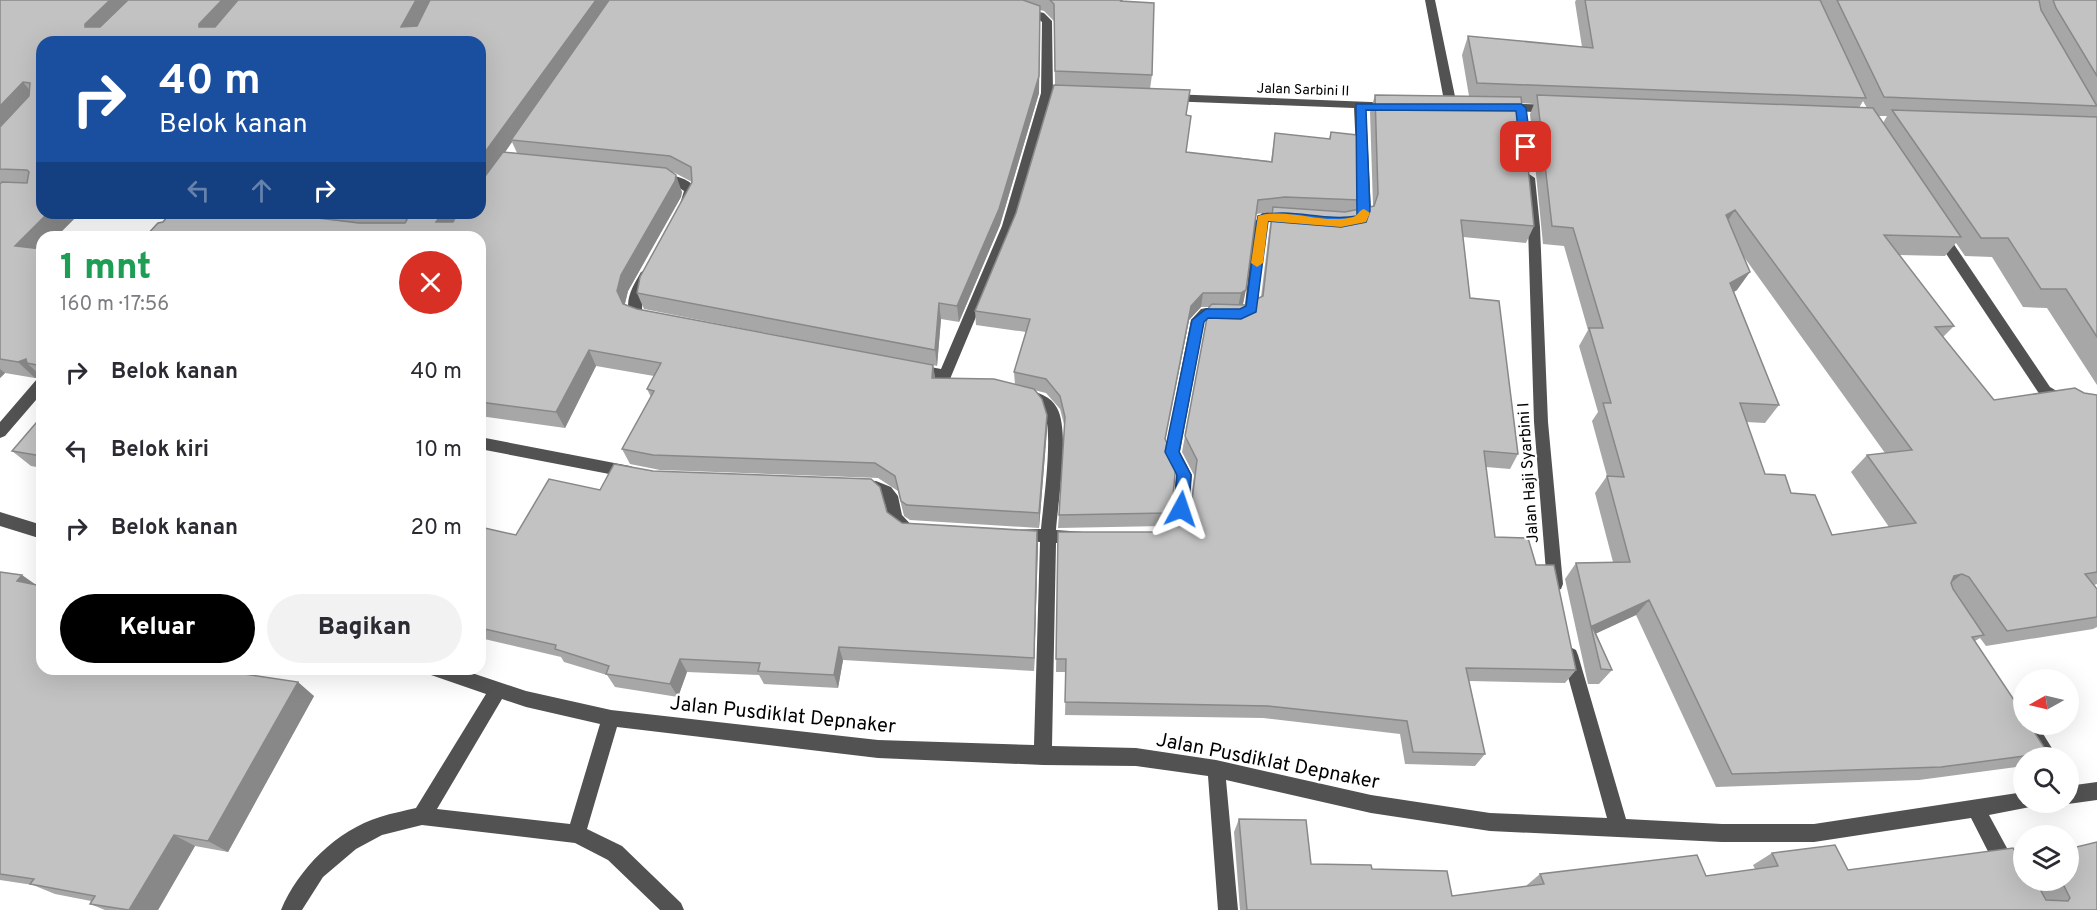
<!DOCTYPE html>
<html lang="id">
<head>
<meta charset="utf-8">
<style>
  body { margin:0; font-family:Overpass,sans-serif; background:#f2f2f3; color:#2b2b33; height:100vh; display:flex; flex-direction:column; font-size:22px; white-space:nowrap }
  * { box-sizing:border-box; margin:0 }
  p { font-size:20px; color:#7c7c81 }
  .icon { flex:none; width:33px; height:33px; fill:none; stroke:currentColor; stroke-width:2; stroke-linecap:round; stroke-linejoin:round }
  .map { position:relative; flex:1; overflow:hidden }
  .side { position:absolute; left:36px; top:231px; width:450px; height:444px; display:flex; flex-direction:column; background:#fff; border-radius:18px; box-shadow:0 6px 24px #0002 }
  .side>* { flex:none }
  .banner { position:absolute; left:36px; top:36px; width:450px; height:183px; border-radius:18px; box-shadow:0 6px 24px #0002; background:#1a4fa0; color:#fff; overflow:hidden }
  .needle { width:39px; rotate:262deg }
  .controls { position:absolute; left:2013px; top:669px; display:grid; gap:12px }
  .controls a { display:grid; place-items:center; width:66px; height:66px; border-radius:50%; background:#fff; box-shadow:0 6px 24px #0002; font-size:30px }
  .pin { position:absolute; display:grid; place-items:center; width:51px; height:51px; color:#fff; margin:-26px; border-radius:12px; box-shadow:0 3px 9px #0006 }
  .me { position:absolute; width:66px; margin:-33px; rotate:5deg; stroke-linejoin:round; filter:drop-shadow(0 0 4px #0008) }
  .turn { display:flex; align-items:center; gap:21px; height:126px; padding:0 24px; font-size:27px }
  .turn .icon { width:78px; height:78px; stroke-width:2.5 }
  .turn b { display:block; font-size:42px; line-height:51px }
  .lanes { display:flex; align-items:center; height:57px; padding:0 24px; background:#0003; justify-content:center; gap:30px; direction:ltr }
  .lanes .off { opacity:.35 }
  .round { display:grid; place-items:center; flex:none; width:63px; height:63px; border-radius:32px; background:#f2f2f3 }
  .headline { display:flex; align-items:center; justify-content:space-between; height:102px; padding:0 24px }
  h1 { font-size:36px; font-weight:800; line-height:45px; color:#1e9e55 }
  .button { display:flex; gap:12px; margin-top:auto; padding:12px 24px }
  .button a { flex:1; height:69px; border-radius:36px; background:#000; color:#fff; font-size:24px; font-weight:800; line-height:69px; text-align:center }
  .button a+a { background:#f2f2f3; color:#2b2b33 }
  ul { padding:0; list-style:none }
  li { display:flex; align-items:center; gap:18px; height:78px; padding:0 24px }
  li div { flex:1 }
  li b { display:block; font-size:22px }
  li em { font-style:normal }
  .map>svg:first-child { display:block }
  .lines { fill:none; stroke-linecap:round; stroke-linejoin:round }
  .minor { fill:#525252; fill-rule:evenodd }
  .wall { fill:#a7a7a7; fill-rule:evenodd }
  .shaded-wall { fill:#888 }
  .building { fill:#c2c2c2; stroke:#888; stroke-width:1.5; fill-rule:evenodd }
  .route { fill:#1a73e8; stroke:#114b97; stroke-width:1.5 }
  .slow { fill:#f59e0b }
  .labels { text-anchor:middle; stroke-width:4.5; stroke-linejoin:round; paint-order:stroke }
  .far-street-label { font-size:14px; fill:#000; stroke:#fff }
  .street-label { font-size:16px; fill:#000; stroke:#fff }
  .near-street-label { font-size:20px; fill:#000; stroke:#fff }
</style>
</head>
<body>
<div class="map">
<svg width="2097" height="910" viewBox="0 0 2097 910">
  <rect width="100%" height="100%" fill="#fff"/>
  <g class="lines">
    <path class="minor" d="M1425,0h10l22,106 -6,4 -6,-4z
      M1021,8l23,5 8,8 1,72 -39,133 -64,153c-10,3 -36,-2 -42,-10l7,-5 26,5 61,-143 39,-133 1,-71 -6,-5 -19,-4v-4z
      M1170,94l226,9 2,3 -6,4 -26,-1 5,102 -4,11 -14,4 -6,-4 10,-6 2,-5 -5,-103 -188,-7 -2,-3z
      M1503,103l48,2 6,4 -6,4 -52,-3 -2,-3z
      M659,174c15,1 28,3 38,15l-7,18 -4,1 -6,-4 4,-13 -12,-8 -17,-2 -2,-3z
      M1529,174l6,4 5,49 8,195 15,162 -2,5 -6,2 -6,-2 -2,-5 -13,-162 -6,-195 -5,-49z
      M1267,212l23,2 6,4 -6,4 -20,-1 -4,3 -9,88 -16,7 -32,-1 -5,4 -24,130 12,23 -4,50 -9,12 -17,6 -6,-2 -2,-5 2,-5 11,-4 5,-5 4,-47 -11,-23 26,-132 10,-11 5,-1 33,1 6,-4 9,-82 8,-10z
      M1940,229l5,2 105,156 17,10 30,4v12l-33,-5 -24,-13 -105,-158 -1,-3 1,-3z
      M646,270l7,5 -10,19 -1,15 11,10 -7,5 -15,-6c-8,-17 2,-32 10,-46z
      M42,377v16l-37,43 -5,2v-16l37,-43z
      M1026,389c12,4 25,7 31,19 13,23 1,93 -1,122l28,2 2,5 -2,5 -28,1 -4,203 84,2 80,12 155,35 119,18 117,5 -45,-163 2,-5 6,-3 6,3 2,5 48,164 96,5h92l210,-32v10h8l-2,5 -41,8 25,46 2,7 -2,7 -7,2 -7,-2 -29,-57 -157,24h-92l-232,-11 -119,-18 -145,-33 12,130h-20l-10,-134 -72,-10 -93,-1 -165,-7 -261,-31 -30,102 35,17 59,57 3,7h-24l-52,-50 -33,-17 -153,-18 -40,10 -26,14 -33,28 -21,33h-21c17,-41 56,-80 99,-93 12,-4 24,-6 36,-9l70,-114 -55,-19 -3,-6h32l66,22 85,19 267,30 156,5 6,-203 -28,-2 -2,-5 2,-5 29,-1c2,-24 13,-98 3,-116 -5,-9 -14,-11 -23,-14l-2,-4 2,-4zM502,699l24,8 74,17 -30,100 -133,-15z
      M480,437l150,29 5,2 3,4 -3,4 -5,2 -150,-29z
      M860,480l16,1 15,6 7,9 4,19 13,14 -2,5 -6,2c-27,-10 -15,-35 -29,-41 -7,-3 -16,-2 -23,-5l-3,-4 3,-4z
      M0,512l42,13v14l-42,-13z
      M2024,717v7h13l21,34h-20l-20,-34z
      M2097,782v18l-29,4 -4,-2h4v-16z"/>
  </g>
  <path class="wall" d="M0,0h1122l30,75 -2,14 37,27h4l-5,36 85,9 4,-28 54,6 2,-7 28,68 -3,10 17,-4 -3,-94 5,-17 94,1 -7,-41 6,-19 114,11 -7,-45 1,-2h521v385l-50,-77 -24,-1 -31,-50 -27,-1 -9,-13 -11,13 -46,-1 55,71 -11,11 51,63 90,-7 13,2v189l-3,1 3,4v38l-4,2 -107,17 -6,-8 -5,3 73,112 -8,5h-16v8l-105,14 -203,7 -80,-172 -40,18 16,37 -13,14h-11l-23,-105 11,-16 37,-1 -18,-69 12,-17 -15,-55 6,-9 -19,-66 9,-16 -24,-84 -21,-2 -13,-130 4,-10 -13,-1 13,123 -8,17 -63,-6 7,61 48,156 -8,15 -24,-2 9,70 41,28 40,105 -11,13 -96,-2 16,73 -10,12 -70,-2 -5,-30 -137,-16 -198,-3 1,-43h-10l2,-140h101l20,-6 10,-8 5,-43 -12,-23 27,-145h-8l-12,13 -24,120 7,68 -2,13 -6,5 -106,2 7,-100 -5,-19 -14,-16 -12,-3 13,25v15l-8,98 -129,-8 -6,-4 -6,-25 -20,-13 -218,-8 -30,-6 -8,-15 29,-52 -4,-8 7,-13 -58,-10 -31,62 -85,-12v-179l-317,-15 7,-9h310v-171h-438v171h38l-24,24h-14v140l-1,-1 -6,2 -30,-5 -5,5zM1040,10l4,1 10,10 1,64 -39,128 -41,98 1,14 50,7 -12,40 1,13 -80,-7 -2,-13 4,1 4,-47 18,3 41,-97 39,-132zM1863,101l4,7h-8zM1878,116h9l-4,7zM512,142l5,11 -12,-1zM671,172l4,1 17,9 -55,111 7,16 198,39 -205,-39 -12,-5 3,-13 53,-94 1,-5zM1273,212l-3,12 -9,73 -16,8 -3,-1h1l13,-90zM1744,257l141,196 -18,2 -16,17 38,55 -57,8 -41,-42 -26,-19 -19,-52 19,1 14,-18 -45,-113 3,-2z
    M42,416v52l-11,-2 -19,-15z
    M653,471l234,41 15,11 136,22 -4,126 -191,-11 -5,28 -74,-4 -5,-9 -72,-3 -9,25 -63,-10 -8,-12 -43,-13 -3,-5 -81,-19v-111l36,8 84,-45z
    M0,572l35,13 217,84 -3,6 65,21 -86,156 -33,-6 -37,64h-53l-15,-6 1,-3 -36,-7 -22,-9 -33,-5z
    M1239,819l72,45 61,5 80,27 75,-9v-2l13,-11 166,2 49,-7 -2,-4 19,-12 76,17 176,10h44l29,30h-857l-6,-78z"/>
  <path class="shaded-wall" d="M110,0h30l-43,40 -12,-13v-3z
    M222,0h26l-38,40 -11,-13v-3z
    M416,0h17l-23,42 -9,-15z
    M596,0h17l-102,140 1,2 -32,46v-29z
    M1040,6l-1,87 -39,132 -41,97 -2,-16z
    M23,82l14,17 -37,40v-33z
    M676,175l6,17 -1,5 -53,94 -4,16 -7,-16 4,-16z
    M1735,210l-12,18 3,-13z
    M48,213h32l-24,24h-14v15l-27,-6z
    M442,213h19l-14,24 -11,-15z
    M1750,272l-13,18 -20,11 13,-18z
    M1246,290l-3,14 -5,3 3,-14z
    M1203,293l-2,14 -12,13 -26,132 28,-146z
    M939,303l2,16 -4,47 -2,-16z
    M589,350l7,16 -31,62 -9,-16z
    M26,359l1,4 14,13 -6,2 -17,-16z
    M933,365l2,15 -3,-2z
    M0,369l5,4 -5,5z
    M1047,415v15l-8,98v-15z
    M1172,508l-2,13 -6,5 2,-13z
    M1037,531l1,14 -4,126v-13z
    M1962,574l-20,16 12,-14z
    M22,575l20,14 -25,-8z
    M1649,600l-13,15 -43,20 -1,-9z
    M839,647l4,13 -5,28 -4,-13z
    M680,659l7,13 -9,25 -8,-13z
    M226,669h26l-9,16 -19,-14z
    M298,682l16,14 -86,156 -20,-11z
    M174,835l21,11 -37,64h-29z"/>
  <path class="building" d="M0,0h110l-25,24v3h15l28,-27h94l-23,24v3h16l23,-27h178l-15,27 16,-1 13,-26h166l-116,159v-117h-438v171h6l-33,33 27,3v117l-15,-3 -1,-4 -8,3 -18,-3v-175l2,-2 25,1 2,-11 -2,-2 -27,-1v-42l29,-31 1,-13 -7,-1 -23,24z
    M609,0h414l17,6 -1,70 -40,133 -42,97 -18,-3 -4,47 -298,-57 3,-16 52,-95 -1,-15 -21,-11 -159,-16z
    M1050,0h72l-1,1 33,2 -2,72 -97,-4 -1,-67z
    M1585,0h235l46,98 -389,-15 -9,-47 125,12z
    M1837,0h202l2,10 56,96 -213,-9z
    M2053,0h44v76l-41,-68z
    M1054,85l136,5 -4,25 5,1 -5,36 86,10 3,-29 55,6 1,-7 26,3 2,65 -74,-3 -27,3 -12,90 -5,3h-38l-12,13 -26,133 11,24 -4,45 -6,5 -107,2 6,-98 -5,-21 -14,-17 -32,-7 16,-53 -55,-8 41,-98z
    M1375,95l146,2 13,129 -73,-6 9,78 29,3 19,153 -34,-3 11,86 33,1 8,27h18l22,105 -110,-2 19,86 -72,-2 -6,-31 -139,-15 -203,-4 1,-43h-10l2,-127h101l20,-6 11,-9 7,-57 -12,-24 24,-129 3,-3 33,1 18,-9 10,-89 72,5 29,-6 4,-12z
    M1537,95l336,13 88,129 -77,-2 70,91 -19,1 59,73 81,-12 9,5 13,2v177l-12,2 12,15v28l-90,14 -38,-54 -7,-3 -8,2 -3,7 2,6 31,46 -12,2 52,78v9h5l19,29 -107,14 -209,7 -83,-174 -57,26 20,44 -11,-1 -25,-106 54,-1 -23,-86 17,1 -21,-74h8l-22,-75h14l-30,-100 -21,-2zM1735,210l177,240 -45,5 49,68 -84,12 -17,-40 -24,-2 -6,-18 -20,-1 -25,-71 39,2 -49,-122 20,-11 -24,-57z
    M1892,110l205,7v220l-31,-48h-25l-33,-51h-27z
    M503,152l163,16 10,7 -1,6 -54,94 -4,16 6,13 14,5 296,56 -1,13 62,1 40,10 8,10 5,16 -8,98 -132,-8 -6,-4 -6,-25 -20,-13 -222,-8 -31,-6 32,-58 -7,-2 14,-26 -72,-13 -33,62 -76,-10v-165h-335l13,-14 5,-1 7,-9h106l83,10h46l2,-3 -8,-7h-1h44l-6,9h17l5,-9h22v-30z
    M42,405v6l-4,-1z
    M42,416v40l-30,-5z
    M614,464l39,7 218,8 9,8 7,25 15,11 135,8 -3,127 -195,-11 -5,28 -76,-4 2,-8 -80,-4 -10,25 -64,-10 3,-8 -54,-17 1,-4 -76,-17v-32l4,-6h-4v-63l36,8 33,-56 51,11z
    M0,572l22,3 -5,6 25,5v83h184l-2,2 74,11 -90,159 -34,-6 -45,75 -39,-6 5,-8 -65,-12 4,-5 -34,-5z
    M1239,819l67,1 5,44 60,1 1,4 75,2 5,25 92,-12 -4,-10 157,-19 9,21 72,-10 -6,-13 63,-8 13,25 165,-22 8,14h3v18h11l11,20 22,1 2,-3 -9,-18h7v-31l29,-7v68h-850z"/>
  <path class="route" d="M1356,104h165l5,4 5,39 -5,4 -6,-4 -4,-36 -150,-1 4,101 -4,11 -25,5 -73,-6 -12,91 -15,7 -33,-1 -4,4 -25,130 12,23 -3,34 -2,4h-10l-2,-4 3,-34 -12,-23 27,-132 14,-11h34l6,-3 12,-90c32,-9 66,6 99,0z"/>
  <path class="slow" d="M1364,209l6,4 -4,9 -25,5 -73,-6 -5,42 -6,4 -6,-4 7,-47c31,-9 64,9 95,1 6,-2 5,-6 11,-8z"/>
  <g class="labels">
    <g class="far-street-label">
      <text transform="translate(1303 89) rotate(2)" y="5">Jalan Sarbini II</text>
    </g>
    <g class="street-label">
      <text transform="translate(1527 473) rotate(-94)" y="6">Jalan Haji Syarbini I</text>
    </g>
    <g class="near-street-label">
      <text transform="translate(783 714) rotate(6)" y="7">Jalan Pusdiklat Depnaker</text>
      <text transform="translate(1268 760) rotate(11)" y="7">Jalan Pusdiklat Depnaker</text>
    </g>
  </g>
</svg>
<div class="controls">
<a><svg class="needle" viewBox="-14 -14 28 28"><path d="M0-13l5 13h-10z" fill="#e53935"/><path d="M0 13l5-13h-10z" fill="#7c7c81"/></svg></a>
<a><svg class="icon" aria-label="search" viewBox="0 0 24 24"><circle cx="10" cy="10" r="6"/><path d="M15 15l6 6"/></svg></a>
<a><svg class="icon" aria-label="layers" viewBox="0 0 24 24"><path d="M12 4l9 5-9 5-9-5zM3 14l9 5 9-5"/></svg></a>
</div>
<div class="pin" style="left:1526px;top:147px;background:#d93025"><svg class="icon" aria-label="arrive" viewBox="0 0 24 24"><path d="M6 21V4h12l-3 4 3 4H6"/></svg></div>
<svg class="me" style="left:1181px;top:509px" viewBox="-20 -20 40 40"><path d="M0-17L14 15 0 8-14 15z" fill="#1a73e8" stroke="#fff" stroke-width="4"/></svg>
<div class="banner">
<div class="turn"><svg class="icon" aria-label="right" viewBox="0 0 24 24"><path d="M7 20v-9h11M14 6l5 5-5 5"/></svg><div><b>40 m</b>Belok kanan</div></div>
<div class="lanes"><svg class="icon off" aria-label="left" viewBox="0 0 24 24"><path d="M17 20v-9H6M10 6l-5 5 5 5"/></svg><svg class="icon off" aria-label="ahead" viewBox="0 0 24 24"><path d="M12 20V5M6 11l6-6 6 6"/></svg><svg class="icon" aria-label="right" viewBox="0 0 24 24"><path d="M7 20v-9h11M14 6l5 5-5 5"/></svg></div>
</div>
<section class="side">
<div class="headline"><div><h1>1 mnt</h1><p>160 m · 17:56</p></div><a class="round" style="background:#d93025;color:#fff"><svg class="icon" aria-label="close" viewBox="0 0 24 24"><path d="M6 6l12 12M18 6L6 18"/></svg></a></div>
<ul>
<li><svg class="icon" aria-label="right" viewBox="0 0 24 24"><path d="M7 20v-9h11M14 6l5 5-5 5"/></svg><div><b>Belok kanan</b></div><em>40 m</em></li>
<li><svg class="icon" aria-label="left" viewBox="0 0 24 24"><path d="M17 20v-9H6M10 6l-5 5 5 5"/></svg><div><b>Belok kiri</b></div><em>10 m</em></li>
<li><svg class="icon" aria-label="right" viewBox="0 0 24 24"><path d="M7 20v-9h11M14 6l5 5-5 5"/></svg><div><b>Belok kanan</b></div><em>20 m</em></li>
</ul>
<div class="button"><a>Keluar</a><a>Bagikan</a></div>
</section>
</div>
</body>
</html>
